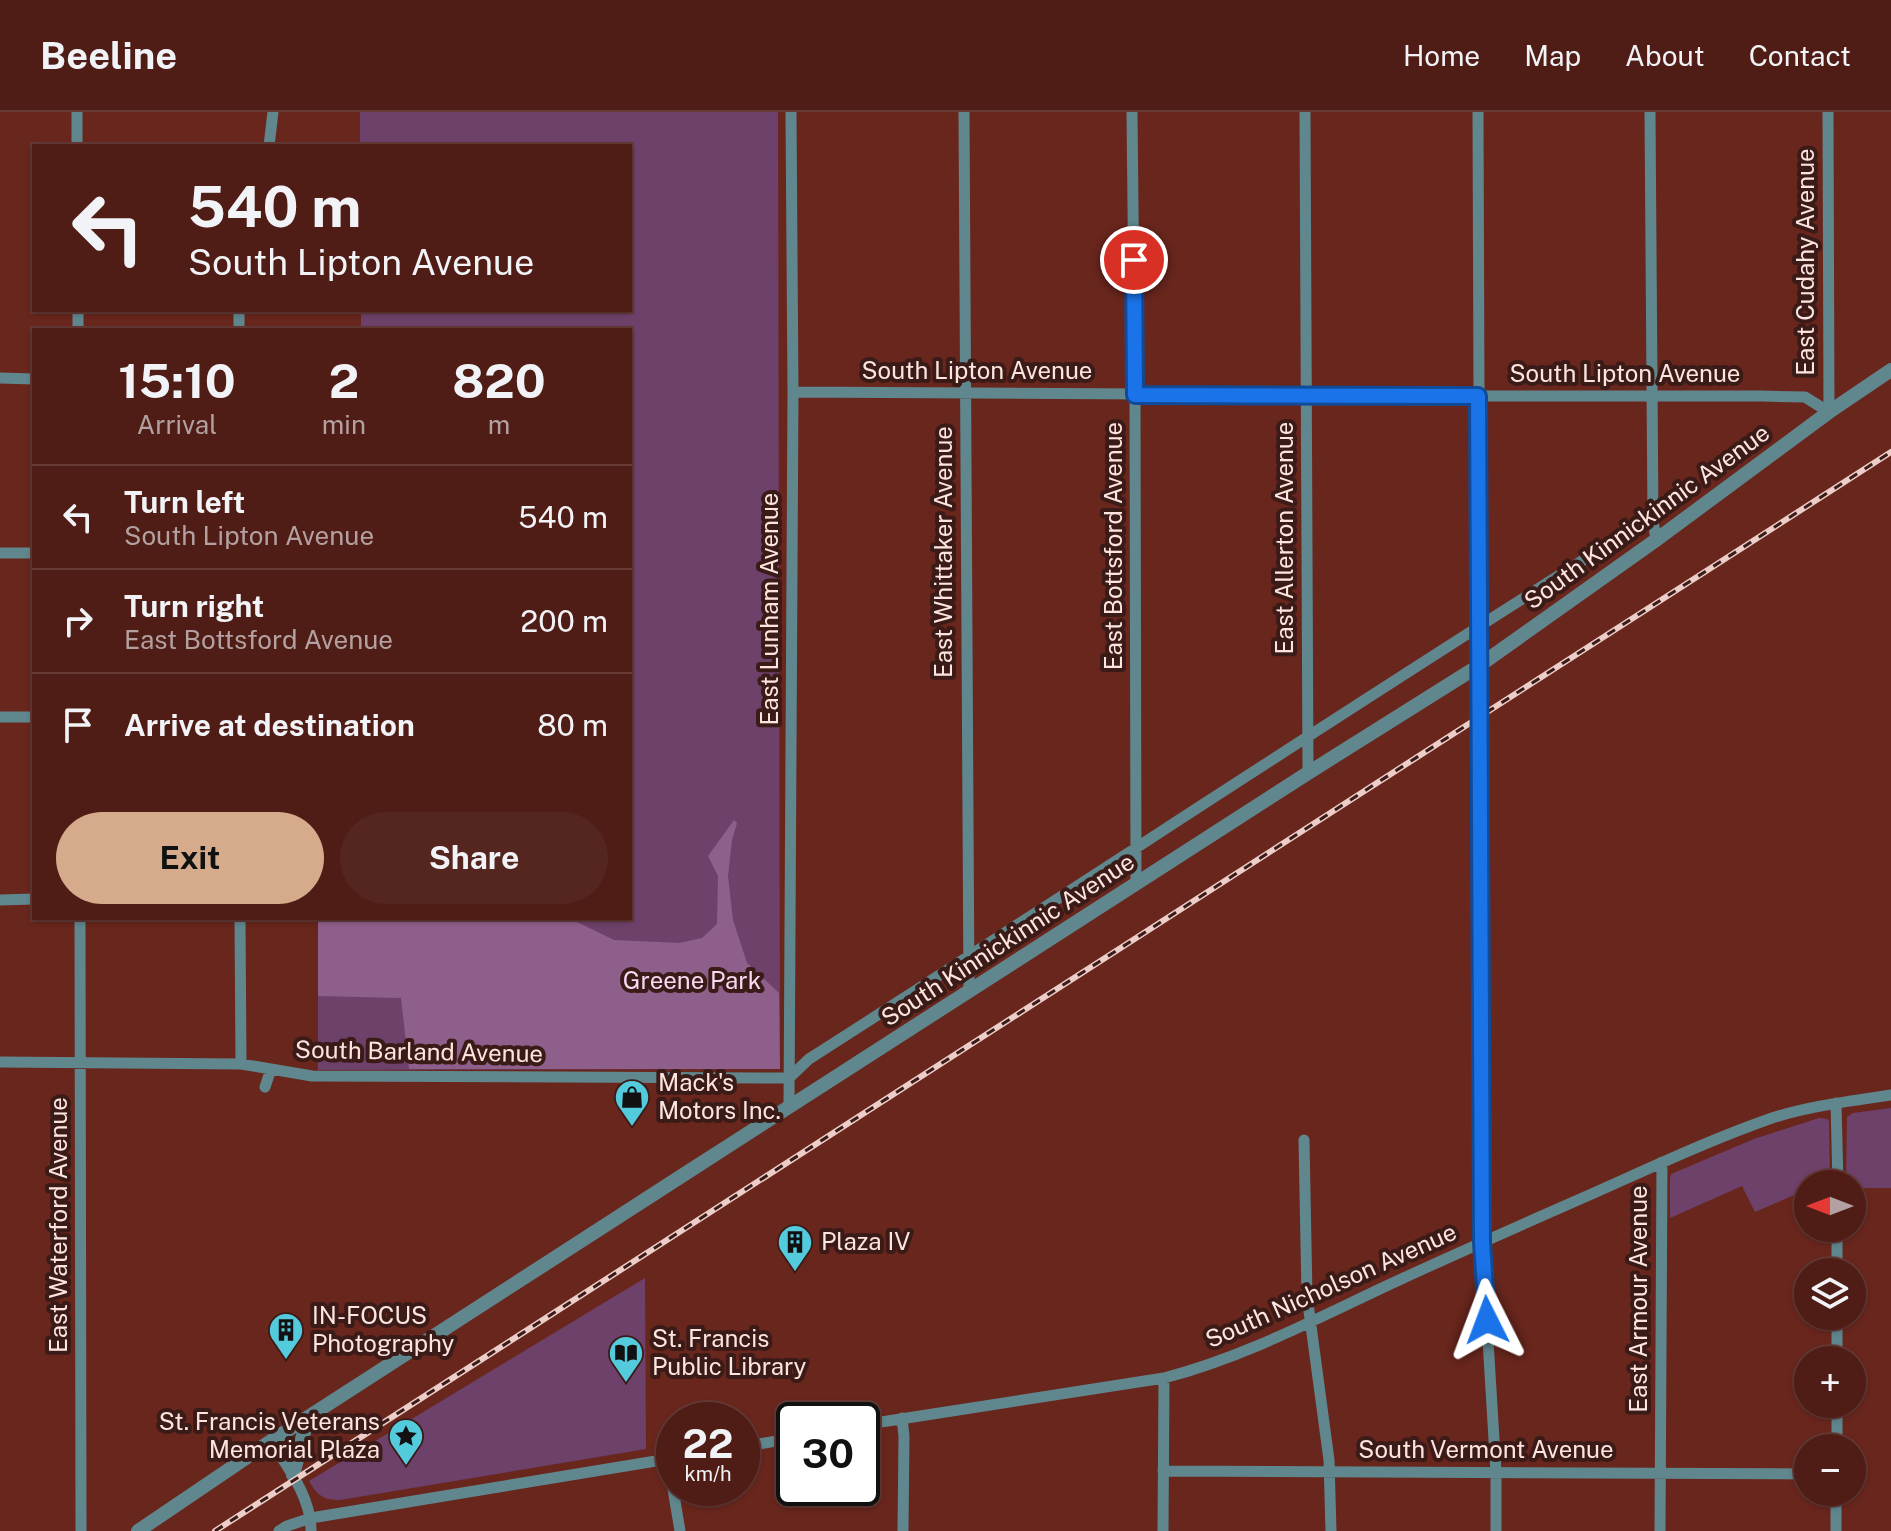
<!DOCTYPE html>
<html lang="en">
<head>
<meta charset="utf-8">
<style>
  body { margin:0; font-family:"Public Sans",sans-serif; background:#55251f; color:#f1f3f6; height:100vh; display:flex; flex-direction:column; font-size:30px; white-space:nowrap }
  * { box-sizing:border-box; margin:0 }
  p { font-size:26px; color:#b3a1a1 }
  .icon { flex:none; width:44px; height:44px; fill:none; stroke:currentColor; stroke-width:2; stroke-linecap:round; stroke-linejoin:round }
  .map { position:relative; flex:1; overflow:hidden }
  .drawer { position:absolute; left:32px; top:216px; width:600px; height:592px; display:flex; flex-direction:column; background:#4f1c16; border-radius:0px; box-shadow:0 2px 6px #0004,0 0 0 2px #663a35 }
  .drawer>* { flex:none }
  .top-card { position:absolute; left:32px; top:32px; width:600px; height:168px; border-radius:0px; box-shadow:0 2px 6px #0004,0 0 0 2px #663a35; background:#4f1c16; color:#f1f3f6; overflow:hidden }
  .needle { width:52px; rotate:270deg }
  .fabs { position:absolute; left:1794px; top:1058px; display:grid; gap:16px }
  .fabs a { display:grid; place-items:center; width:72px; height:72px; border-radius:50%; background:#4f1c16; box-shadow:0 2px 6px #0004,0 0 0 2px #663a35; font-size:40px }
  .speed { position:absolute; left:656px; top:1290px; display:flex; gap:16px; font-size:40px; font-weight:700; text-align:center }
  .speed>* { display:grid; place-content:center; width:104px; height:104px; border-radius:50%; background:#4f1c16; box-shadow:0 2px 6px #0004,0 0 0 2px #663a35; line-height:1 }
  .speed small { font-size:20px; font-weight:400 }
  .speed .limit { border:4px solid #111; border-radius:12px; background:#fff; color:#111 }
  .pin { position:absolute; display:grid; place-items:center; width:68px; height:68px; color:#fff; margin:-34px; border:4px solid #fff; border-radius:50%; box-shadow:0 2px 8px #0007 }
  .me { position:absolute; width:88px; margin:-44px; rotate:357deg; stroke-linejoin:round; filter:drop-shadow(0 0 6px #0008) }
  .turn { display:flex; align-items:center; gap:28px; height:168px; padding:0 24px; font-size:36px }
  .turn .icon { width:104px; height:104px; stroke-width:2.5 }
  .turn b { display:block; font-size:56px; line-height:68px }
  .eta { display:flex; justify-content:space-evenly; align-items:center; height:136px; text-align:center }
  .eta b { font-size:48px; font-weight:700; line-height:56px }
  .button { display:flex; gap:16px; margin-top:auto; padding:16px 24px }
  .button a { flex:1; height:92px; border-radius:48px; background:#d6ab8b; color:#111; font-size:32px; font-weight:700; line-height:92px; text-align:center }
  .button a+a { background:#55251f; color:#f1f3f6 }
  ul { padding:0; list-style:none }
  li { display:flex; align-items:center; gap:24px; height:104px; padding:0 24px; border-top:2px solid #663a35 }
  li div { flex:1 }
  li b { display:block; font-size:30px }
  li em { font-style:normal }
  header { display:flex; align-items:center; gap:48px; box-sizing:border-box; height:112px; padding:0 40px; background:#4f1c16; border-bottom:2px solid #663a35 }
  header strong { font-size:38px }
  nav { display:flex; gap:44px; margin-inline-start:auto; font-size:28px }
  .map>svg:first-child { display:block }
  .green { fill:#6e416a }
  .forest { fill:#8f5f8b }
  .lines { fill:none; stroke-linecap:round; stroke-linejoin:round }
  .minor { stroke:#60878e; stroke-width:11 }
  .tertiary { stroke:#60878e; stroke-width:14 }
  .rail-casing { stroke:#eccdc8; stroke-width:6 }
  .rail { stroke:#3a1b17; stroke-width:3; stroke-dasharray:9; stroke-linecap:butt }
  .route-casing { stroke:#114b97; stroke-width:20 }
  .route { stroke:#1a73e8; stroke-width:14 }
  .labels { text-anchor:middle; stroke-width:8; stroke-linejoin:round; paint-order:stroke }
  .street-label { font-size:24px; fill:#fee4df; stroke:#3a1b17 }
  .park-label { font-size:24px; fill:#f7d9f3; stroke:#3a1b17 }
  .poi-label { font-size:24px; fill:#fee4df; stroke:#3a1b17; text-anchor:start }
</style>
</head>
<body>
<header>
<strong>Beeline</strong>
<nav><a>Home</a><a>Map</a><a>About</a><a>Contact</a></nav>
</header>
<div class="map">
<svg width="1891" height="1419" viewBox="0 0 1891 1419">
  <rect width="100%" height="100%" fill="#69261d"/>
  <path class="green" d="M360,0h418l2,957 -462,1v-152h312v-588h-269v-20h269v-164h-270z
    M1891,996v80h-39v-4h-6l1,-67 6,-4z
    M1819,1006l8,1 2,2 1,59 -12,4h-10v5l-53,23 -13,-26 -72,32v-39l1,-5 83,-35z
    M645,1166l1,171 -306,51c-17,0 -23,-5 -31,-19z"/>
  <path class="forest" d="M734,708l3,3 -5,17 -4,36 5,44 14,43 32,30 1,76h-371l-8,-71 -83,-2v-78h251l45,22 65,3 23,-5 15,-14 1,-48 -10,-20z"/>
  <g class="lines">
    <path class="minor" d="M77,0v34
      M964,0l5,880
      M1132,0l3,283 1,489
      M1305,0l3,661
      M1478,0l4,1130 14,230v59
      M1650,0l3,408 3,20
      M1828,0l1,300
      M269,34l4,-34
      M78,198v20
      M239,218v-20
      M0,266l34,1
      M793,280l685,4h283l44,1 24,15
      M0,441h34
      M0,605h34
      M0,788l34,-1
      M80,806l1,613
      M240,806l1,146
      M0,950l241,2 71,12 477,2 20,-19c277,-177 551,-359 830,-534l14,-5
      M265,975l6,-18
      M1836,991l2,81
      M789,995l4,-715 -2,-280
      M1304,1028l3,156 22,164 2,71
      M1837,1160v-44
      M1837,1248v-44
      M902,1306l2,18 -1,95
      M862,1313l302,-47c77,-20 146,-56 218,-90 68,-32 137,-62 205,-92 61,-27 122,-56 185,-78 38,-12 79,-17 119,-23
      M271,1329c17,27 40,56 40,90
      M742,1335l52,-9
      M1837,1336v-44
      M668,1347l12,72
      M1163,1359l645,3
      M1852,1362h3
      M279,1419l8,-5 24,-8 363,-60
      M1163,1419l1,-153
      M1660,1419l2,-369
      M1836,1419v-39"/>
    <path class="tertiary" d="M293,1363l11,-43 8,-17
      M138,1419l133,-90 423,-273 614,-395 172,-108 176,-125 173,-128 62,-42"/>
    <g class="rail-casing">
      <path id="rail" d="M215,1419l1676,-1079"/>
    </g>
    <use href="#rail" class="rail"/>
  </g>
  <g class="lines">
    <g class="route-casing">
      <path id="route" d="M1134,148l1,135 343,1 4,846 5,78"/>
    </g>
    <use href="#route" class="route"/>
  </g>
  <defs>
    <g id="shop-pin" transform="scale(1.8)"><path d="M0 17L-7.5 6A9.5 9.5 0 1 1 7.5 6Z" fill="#54cadd" stroke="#3a1b17"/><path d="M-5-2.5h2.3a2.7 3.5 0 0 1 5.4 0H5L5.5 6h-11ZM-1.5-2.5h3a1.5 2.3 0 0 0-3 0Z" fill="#111"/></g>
    <g id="building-pin" transform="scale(1.8)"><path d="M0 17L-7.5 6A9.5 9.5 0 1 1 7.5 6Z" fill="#54cadd" stroke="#3a1b17"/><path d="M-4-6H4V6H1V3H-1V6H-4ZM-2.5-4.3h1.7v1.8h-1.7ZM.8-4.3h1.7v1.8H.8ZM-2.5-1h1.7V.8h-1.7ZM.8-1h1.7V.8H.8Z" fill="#111"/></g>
    <g id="library-pin" transform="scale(1.8)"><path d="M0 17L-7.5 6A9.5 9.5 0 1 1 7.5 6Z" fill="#54cadd" stroke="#3a1b17"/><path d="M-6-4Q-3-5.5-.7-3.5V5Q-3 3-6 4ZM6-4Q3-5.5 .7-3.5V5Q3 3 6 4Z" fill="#111"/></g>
    <g id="sight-pin" transform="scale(1.8)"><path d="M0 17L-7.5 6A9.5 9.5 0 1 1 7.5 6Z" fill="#54cadd" stroke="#3a1b17"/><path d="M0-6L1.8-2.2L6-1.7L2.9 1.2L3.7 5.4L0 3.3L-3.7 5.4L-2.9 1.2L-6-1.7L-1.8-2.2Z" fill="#111"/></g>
  </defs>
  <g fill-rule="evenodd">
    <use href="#shop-pin" x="632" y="985"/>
    <use href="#building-pin" x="795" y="1130"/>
    <use href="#building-pin" x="286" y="1218"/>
    <use href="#library-pin" x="626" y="1241"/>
    <use href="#sight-pin" x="406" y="1324"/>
  </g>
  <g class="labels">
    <g class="street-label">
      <text transform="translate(1806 150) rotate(-90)" y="8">East Cudahy Avenue</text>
      <text x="977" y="267">South Lipton Avenue</text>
      <text x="1625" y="270">South Lipton Avenue</text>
      <text transform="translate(1647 405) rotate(-36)" y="8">South Kinnickinnic Avenue</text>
      <text transform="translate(1285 426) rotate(-90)" y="8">East Allerton Avenue</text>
      <text transform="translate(1114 434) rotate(-90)" y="8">East Bottsford Avenue</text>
      <text transform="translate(944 440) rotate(-90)" y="8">East Whittaker Avenue</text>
      <text transform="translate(770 497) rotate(-90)" y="8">East Lunham Avenue</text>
      <text transform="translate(1008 828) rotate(-33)" y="8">South Kinnickinnic Avenue</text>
      <text transform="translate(419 940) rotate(1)" y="8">South Barland Avenue</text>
      <text transform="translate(59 1113) rotate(-90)" y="8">East Waterford Avenue</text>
      <text transform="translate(1331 1174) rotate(-24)" y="8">South Nicholson Avenue</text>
      <text transform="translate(1639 1187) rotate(-90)" y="8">East Armour Avenue</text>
      <text x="1486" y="1346">South Vermont Avenue</text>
    </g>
    <g class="park-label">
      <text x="692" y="877">Greene Park</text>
    </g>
    <g class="poi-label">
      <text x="658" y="979">Mack's<tspan x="658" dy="28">Motors Inc.</tspan></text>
      <text x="821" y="1138">Plaza IV</text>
      <text x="312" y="1212">IN-FOCUS<tspan x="312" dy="28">Photography</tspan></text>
      <text x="652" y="1235">St. Francis<tspan x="652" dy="28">Public Library</tspan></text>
      <text x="380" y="1318" text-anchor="end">St. Francis Veterans<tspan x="380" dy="28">Memorial Plaza</tspan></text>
    </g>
  </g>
</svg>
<div class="fabs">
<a><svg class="needle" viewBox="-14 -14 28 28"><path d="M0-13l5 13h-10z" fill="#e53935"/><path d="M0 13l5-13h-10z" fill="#b3a1a1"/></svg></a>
<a><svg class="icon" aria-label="layers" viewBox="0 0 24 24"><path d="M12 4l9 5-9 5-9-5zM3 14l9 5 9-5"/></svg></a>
<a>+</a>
<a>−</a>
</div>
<div class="speed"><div>22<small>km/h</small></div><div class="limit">30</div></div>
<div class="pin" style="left:1134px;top:148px;background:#d93025"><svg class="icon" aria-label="arrive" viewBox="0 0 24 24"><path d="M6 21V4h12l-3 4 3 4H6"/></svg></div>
<svg class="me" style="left:1487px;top:1208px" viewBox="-20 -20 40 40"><path d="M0-17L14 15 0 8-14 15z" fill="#1a73e8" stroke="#fff" stroke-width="4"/></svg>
<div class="top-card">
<div class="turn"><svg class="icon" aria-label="left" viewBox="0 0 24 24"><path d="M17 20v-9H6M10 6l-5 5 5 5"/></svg><div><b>540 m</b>South Lipton Avenue</div></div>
</div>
<section class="drawer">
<div class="eta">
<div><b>15:10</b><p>Arrival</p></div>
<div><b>2</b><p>min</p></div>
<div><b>820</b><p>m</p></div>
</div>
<ul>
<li><svg class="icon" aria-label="left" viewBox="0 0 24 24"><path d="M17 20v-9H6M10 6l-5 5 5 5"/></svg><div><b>Turn left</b><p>South Lipton Avenue</p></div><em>540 m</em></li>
<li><svg class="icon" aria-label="right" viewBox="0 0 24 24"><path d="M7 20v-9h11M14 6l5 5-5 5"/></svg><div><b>Turn right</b><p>East Bottsford Avenue</p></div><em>200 m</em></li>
<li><svg class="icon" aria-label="arrive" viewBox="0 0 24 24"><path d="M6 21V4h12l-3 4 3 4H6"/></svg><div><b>Arrive at destination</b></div><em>80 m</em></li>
</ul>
<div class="button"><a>Exit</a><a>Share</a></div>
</section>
</div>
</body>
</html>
